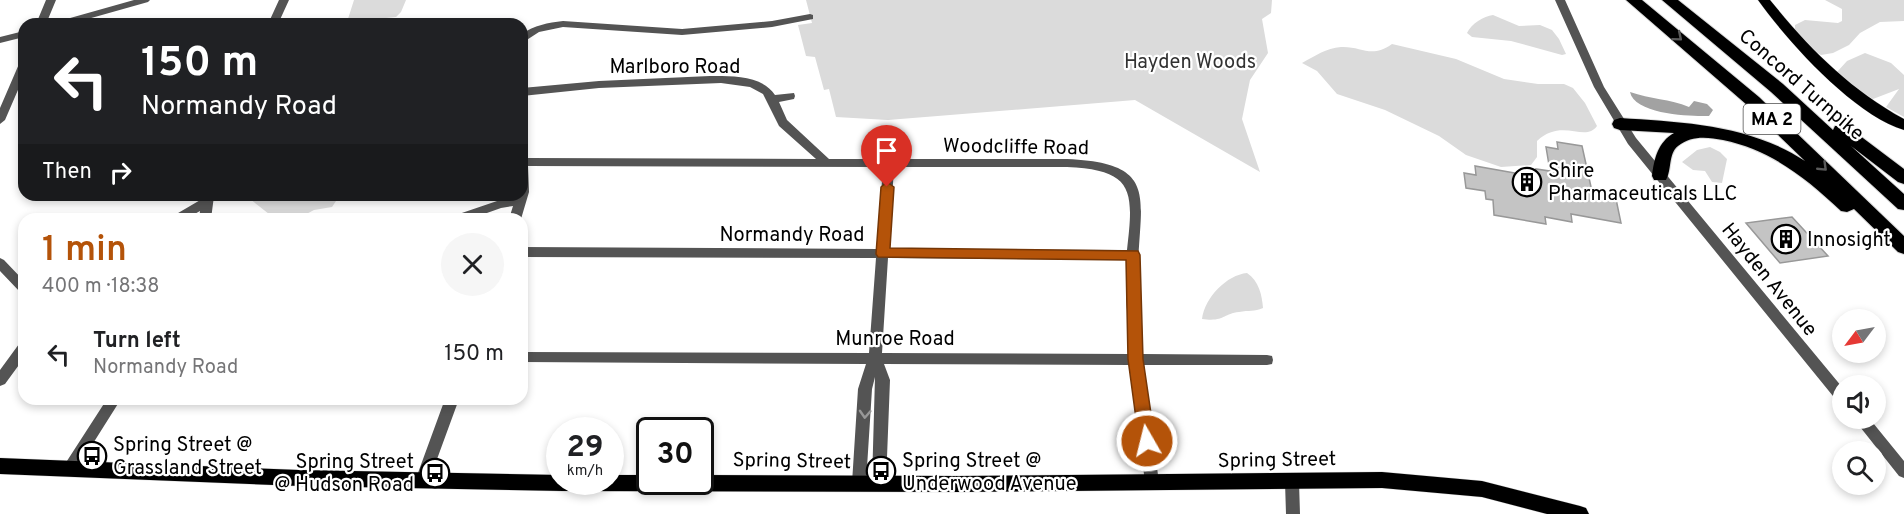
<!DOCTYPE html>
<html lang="en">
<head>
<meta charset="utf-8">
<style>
  body { margin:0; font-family:Overpass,sans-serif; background:#f6f6f6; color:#202124; height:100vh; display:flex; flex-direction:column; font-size:22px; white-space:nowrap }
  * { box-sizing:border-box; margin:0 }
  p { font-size:20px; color:#757577 }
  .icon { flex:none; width:33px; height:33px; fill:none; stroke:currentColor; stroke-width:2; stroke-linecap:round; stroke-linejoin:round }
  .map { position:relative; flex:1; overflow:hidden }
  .side { position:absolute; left:18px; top:213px; width:510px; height:192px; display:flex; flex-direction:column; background:#fff; border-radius:18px; box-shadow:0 3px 9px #0003 }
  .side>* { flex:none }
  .guide { position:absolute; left:18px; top:18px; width:510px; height:183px; border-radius:18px; box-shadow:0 3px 9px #0003; background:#202124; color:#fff; overflow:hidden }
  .needle { width:39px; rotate:238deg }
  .tools { position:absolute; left:1832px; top:309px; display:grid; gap:12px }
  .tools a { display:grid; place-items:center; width:54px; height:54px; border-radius:50%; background:#fff; box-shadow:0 3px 9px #0003; font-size:30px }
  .speed { position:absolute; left:546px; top:417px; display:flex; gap:12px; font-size:30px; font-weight:700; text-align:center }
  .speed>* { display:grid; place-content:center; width:78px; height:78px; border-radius:50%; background:#fff; box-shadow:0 3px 9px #0003; line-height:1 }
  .speed small { font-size:15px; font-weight:400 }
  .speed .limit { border:3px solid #111; border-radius:9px; background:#fff; color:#111 }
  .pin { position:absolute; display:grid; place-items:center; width:51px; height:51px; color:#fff; margin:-62px -26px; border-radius:50% 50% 50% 0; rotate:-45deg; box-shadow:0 0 6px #0007 }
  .pin .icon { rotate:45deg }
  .me { position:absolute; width:66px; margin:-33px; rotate:352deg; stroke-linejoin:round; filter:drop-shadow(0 0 4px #0008) }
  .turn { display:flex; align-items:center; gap:21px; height:126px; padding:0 24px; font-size:27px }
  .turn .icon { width:78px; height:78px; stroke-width:2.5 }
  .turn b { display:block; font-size:42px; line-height:51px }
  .then { display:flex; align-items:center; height:57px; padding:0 24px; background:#0003; gap:12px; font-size:22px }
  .round { display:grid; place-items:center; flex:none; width:63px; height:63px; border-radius:32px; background:#f6f6f6 }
  .overview { display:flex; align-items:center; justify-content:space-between; height:102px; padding:0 24px }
  h1 { font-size:36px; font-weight:600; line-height:45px; color:#b45309 }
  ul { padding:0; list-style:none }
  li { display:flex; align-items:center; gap:18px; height:78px; padding:0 24px }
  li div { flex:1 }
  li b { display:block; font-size:22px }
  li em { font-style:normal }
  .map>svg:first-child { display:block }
  .green { fill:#dbdbdb }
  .water { fill:#a2a2a2 }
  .building { fill:#c4c4c4; stroke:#989898; stroke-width:1.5 }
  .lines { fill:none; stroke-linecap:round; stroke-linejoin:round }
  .major-casing { stroke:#dbdbdb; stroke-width:1 }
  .highway-casing { stroke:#dbdbdb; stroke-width:2 }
  .minor { fill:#545454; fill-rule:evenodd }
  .major { fill:#000; fill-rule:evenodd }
  .highway { fill:#000; fill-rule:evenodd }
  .oneway { stroke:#595959 }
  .oneway2 { stroke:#989898 }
  .route { fill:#b45309; stroke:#753606; stroke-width:1.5 }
  .labels { text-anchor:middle; stroke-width:4.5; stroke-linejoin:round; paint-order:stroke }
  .shield { fill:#fff; stroke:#4c4c4c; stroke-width:1.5 }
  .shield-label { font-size:18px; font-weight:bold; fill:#000 }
  .park-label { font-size:20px; fill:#323232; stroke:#fff }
  .street-label { font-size:20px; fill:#000; stroke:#fff }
  .poi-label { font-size:20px; fill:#000; stroke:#fff; text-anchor:start }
</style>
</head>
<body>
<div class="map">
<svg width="1904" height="514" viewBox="0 0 1904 514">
  <rect width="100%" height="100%" fill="#fff"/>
  <path class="green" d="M354,0h52l-5,12 -5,5 -49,5z
    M806,0h466l-1,13 -9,6 6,34 -18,27 -8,39 18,53 -125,-72 -247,20 -52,-3 -7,-28 -5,1 -9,-33 -9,-1 -8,-31 14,-2z
    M1825,0h79v21l-24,1 -20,11 -11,12 -16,8 -12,2 -9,-5 -17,-20v-5l10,-5 33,3 4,-2v-12z
    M1493,15l26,11 21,-1 12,5 7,9 7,15 -4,1 -51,-14 -39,-4 -5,-4c4,-9 17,-17 26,-18z
    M1392,44l64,15 48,20 34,5h26l9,4 12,15 12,23c-12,17 -35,-9 -60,15v16l-6,8 -30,2 -35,-12 -27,-19 -54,-26 -48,-16 -20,-23 -15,-8c13,-7 24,-15 39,-16 21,-1 30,12 51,-3z
    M1865,53l26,10 13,12v42l-18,-10 13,-18 -26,10 -17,-10 -19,-17 10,-11z
    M1710,147l10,5 7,7 -5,24 -10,-1 -7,-11 -12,-1 -11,-8 15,-12z
    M245,195h86l5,6 -4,6 -18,3 -17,9h-27l-1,-5z
    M1247,273c12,8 15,22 16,35 -9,4 -14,2 -24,4 -17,2 -14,10 -37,7 3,-22 25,-44 45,-46z"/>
  <path class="water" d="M1630,92c20,7 40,7 59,15l5,-6 13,3 6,6 -4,6h-7c-18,0 -68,-3 -72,-24z"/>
  <path class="building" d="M1557,142l25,4 11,50 23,3 5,24 -50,-9 1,8 -27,-5 1,7 -52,-9 -1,-15 -7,-1 -1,-8 -19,-3 -2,-15 12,2 -1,-9 62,11 -1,-8 14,2 -4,-24 12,2z
    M1792,217l36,39 -48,7 -34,-40z"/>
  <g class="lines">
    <g class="major-casing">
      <path id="major" d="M1758,0h12c39,48 79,89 134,119v11c-50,-15 -116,-88 -146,-130z
        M0,458l300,12 260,5v7h50v-7h40v7h50v-7l258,1 424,-4 100,9 98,25 6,2 3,6h-42l-65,-17 -100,-9 -424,4 -395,-1 -263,-5 -300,-12z"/>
    </g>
    <g class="highway-casing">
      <path id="highway" d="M1626,0h16l117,97 145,139v18l-6,-2 -44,-43 -7,3 -6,-1c-35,-33 -70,-61 -118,-71 -15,-3 -32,-5 -45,6 -10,8 -6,24 -12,34h-12l-2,-4c2,-17 6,-34 22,-43l-54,-3 -6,-2 -2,-4 2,-4 6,-2c64,4 130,7 185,43l-58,-56z
        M1662,0h16l105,84 50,46 2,-4h12l57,43v15l-6,-2 -47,-36 53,48v16l-6,-1 -127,-117z"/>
    </g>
    <path class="minor" d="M46,0h10l-10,24h-10z
      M134,0h16l-2,2 -78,22h-16l2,-2z
      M279,0h10l-11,24h-10z
      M1555,0h10l39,87 32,51 206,249v16l-5,-2 -209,-257 -34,-57z
      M810,14l3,1v4l-41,8 -90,8 -119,-8 -24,5 -17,11v-9c12,-9 26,-11 41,-13l119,8 90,-8z
      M24,31v6l-24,6v-6z
      M24,61v15l-19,44 -5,4v-16l19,-44z
      M710,76c21,0 52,-1 65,19l19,-2 1,3 -1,3 -15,3 8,18 42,39h238c92,4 73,38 71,108 -1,29 2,58 5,87l124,1 5,1 1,4 -1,4 -5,1h-123l15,118 -2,5 -5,1 -5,-1 -2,-5 -14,-118 -247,-1 6,16 -4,103 -2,5 -5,1 -5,-1 -2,-5 3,-106 -3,12 -6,94 -2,5 -5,1 -5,-1 -2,-5 6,-94 8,-25 -344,-2v-10l347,1 7,-95 -354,-1v-10l355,2 6,-82 -355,-1 1,26 -8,27h-12l4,-13 -12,2 -31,11h-19l2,-3 47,-16 22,-5v-70l5,4 1,29 288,1 -37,-33 -16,-32 -13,-7 -29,-4 -122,5 -77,8v-8l77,-7zM894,167h173c67,3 67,23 60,83l-238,-1zM888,258l238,2v36l4,58 -248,-1z
      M203,195l11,1 -3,23h-12l1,-8 -14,8h-15l2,-3 29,-17z
      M0,258l4,2 20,21v13l-4,-2 -20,-21z
      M24,343v15l-19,26 -5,2v-16l19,-26z
      M107,399h14l-46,73 -5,2 -5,-2 -2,-4 2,-4z
      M445,399h14l-30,82 -2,5 -5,1 -5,-1 -2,-5z
      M1853,418h16l35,43v17l-5,-2z
      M1292,476l5,1 2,5 1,32h-14l-1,-32 2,-5z"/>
    <use href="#major" class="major"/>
    <use href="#highway" class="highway"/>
  </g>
  <defs><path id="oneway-chevron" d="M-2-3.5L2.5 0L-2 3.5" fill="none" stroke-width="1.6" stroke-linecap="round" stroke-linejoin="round" transform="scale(1.5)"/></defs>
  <g class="oneway">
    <use href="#oneway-chevron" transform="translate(1678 37) rotate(40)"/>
    <use href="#oneway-chevron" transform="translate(1823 167) rotate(44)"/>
  </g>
  <use class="oneway2" href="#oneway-chevron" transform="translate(865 414) rotate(93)"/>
  <path class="route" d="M887,182l7,5 -4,61 248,3 2,4 3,104 12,82 -2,5 -6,2 -5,-2 -3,-5 -11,-82 -2,-99 -248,-3 -2,-3 5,-67z"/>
  <defs>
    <g id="building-ring" transform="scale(1.5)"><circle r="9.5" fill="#fff" stroke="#000" stroke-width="1.5"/><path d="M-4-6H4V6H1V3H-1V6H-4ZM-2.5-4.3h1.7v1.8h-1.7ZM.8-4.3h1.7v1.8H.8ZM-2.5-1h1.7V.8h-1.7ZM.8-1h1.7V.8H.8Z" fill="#000"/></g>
    <g id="bus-ring" transform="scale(1.5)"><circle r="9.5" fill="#fff" stroke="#000" stroke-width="1.5"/><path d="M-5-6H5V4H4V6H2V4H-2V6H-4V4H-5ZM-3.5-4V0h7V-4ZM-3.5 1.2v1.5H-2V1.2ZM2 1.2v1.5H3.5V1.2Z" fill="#000"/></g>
  </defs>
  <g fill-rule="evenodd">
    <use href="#building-ring" x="1527" y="182"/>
    <use href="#building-ring" x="1786" y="239"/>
    <use href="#bus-ring" x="92" y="456"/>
    <use href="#bus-ring" x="881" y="471"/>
    <use href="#bus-ring" x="435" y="473"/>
  </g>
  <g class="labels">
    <rect class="shield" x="1743.5" y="104" width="57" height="30" rx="4.5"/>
    <g class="shield-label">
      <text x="1772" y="125">MA 2</text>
    </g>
    <g class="park-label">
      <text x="1190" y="68">Hayden Woods</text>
    </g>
    <g class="street-label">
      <text x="675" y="73">Marlboro Road</text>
      <text transform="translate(1802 84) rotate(41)" y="7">Concord Turnpike</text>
      <text transform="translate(1016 146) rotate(1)" y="7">Woodcliffe Road</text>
      <text x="792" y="241">Normandy Road</text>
      <text transform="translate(1770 279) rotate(51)" y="7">Hayden Avenue</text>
      <text x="895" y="345">Munroe Road</text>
      <text transform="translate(1277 459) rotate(-1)" y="7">Spring Street</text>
      <text transform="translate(792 460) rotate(1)" y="7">Spring Street</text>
    </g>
    <g class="poi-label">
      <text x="1548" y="177">Shire<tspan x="1548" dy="23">Pharmaceuticals LLC</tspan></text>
      <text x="1807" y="246">Innosight</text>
      <text x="113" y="451">Spring Street @<tspan x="113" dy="23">Grassland Street</tspan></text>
      <text x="902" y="467">Spring Street @<tspan x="902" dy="23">Underwood Avenue</tspan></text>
      <text x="414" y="468" text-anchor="end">Spring Street<tspan x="414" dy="23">@ Hudson Road</tspan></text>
    </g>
  </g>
</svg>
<div class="tools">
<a><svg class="needle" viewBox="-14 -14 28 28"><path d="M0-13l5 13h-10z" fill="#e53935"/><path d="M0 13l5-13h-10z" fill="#757577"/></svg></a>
<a><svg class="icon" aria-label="sound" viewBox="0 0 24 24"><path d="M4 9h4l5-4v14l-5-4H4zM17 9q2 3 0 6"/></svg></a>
<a><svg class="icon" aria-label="search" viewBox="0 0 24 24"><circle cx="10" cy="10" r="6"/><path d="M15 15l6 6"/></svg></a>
</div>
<div class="speed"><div>29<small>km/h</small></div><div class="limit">30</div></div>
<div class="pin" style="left:887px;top:187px;background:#d93025"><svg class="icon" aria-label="arrive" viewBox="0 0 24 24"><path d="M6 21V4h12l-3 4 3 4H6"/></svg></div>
<svg class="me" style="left:1147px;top:441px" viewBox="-20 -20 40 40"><circle r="17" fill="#b45309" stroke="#fff" stroke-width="3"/><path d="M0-11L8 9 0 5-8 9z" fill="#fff"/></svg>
<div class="guide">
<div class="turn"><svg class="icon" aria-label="left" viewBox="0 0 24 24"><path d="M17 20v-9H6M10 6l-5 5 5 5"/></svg><div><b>150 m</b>Normandy Road</div></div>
<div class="then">Then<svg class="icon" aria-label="right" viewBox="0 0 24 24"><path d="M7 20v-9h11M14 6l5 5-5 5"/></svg></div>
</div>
<section class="side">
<div class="overview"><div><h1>1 min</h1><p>400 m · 18:38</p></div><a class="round"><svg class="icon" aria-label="close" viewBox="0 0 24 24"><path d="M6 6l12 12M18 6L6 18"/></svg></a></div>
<ul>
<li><svg class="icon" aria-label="left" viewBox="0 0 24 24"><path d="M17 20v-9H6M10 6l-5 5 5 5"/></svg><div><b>Turn left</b><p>Normandy Road</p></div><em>150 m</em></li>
</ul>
</section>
</div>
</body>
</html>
